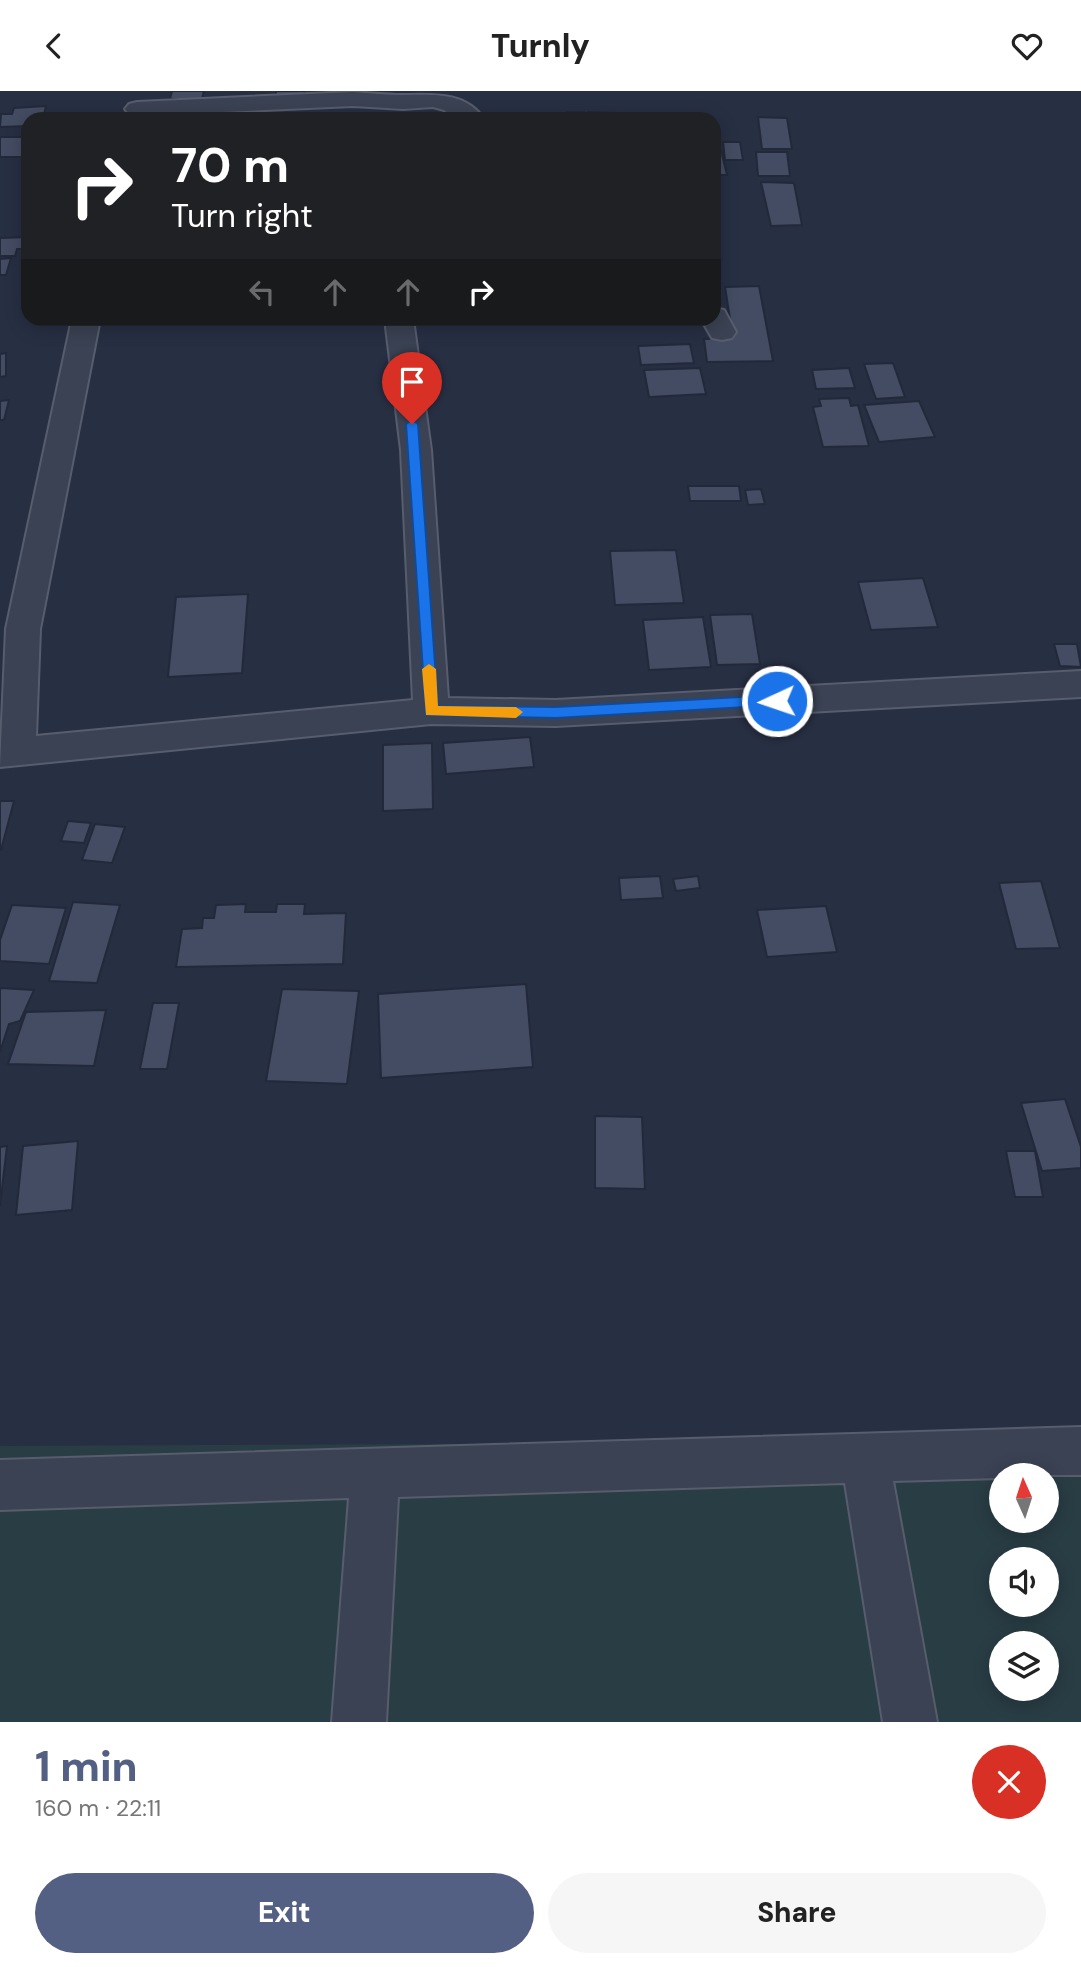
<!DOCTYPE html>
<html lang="en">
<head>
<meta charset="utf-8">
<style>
  body { margin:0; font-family:"DM Sans",sans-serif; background:#f6f6f6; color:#222; height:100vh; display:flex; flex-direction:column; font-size:26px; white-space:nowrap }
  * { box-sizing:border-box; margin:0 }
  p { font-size:23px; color:#767676 }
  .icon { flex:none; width:38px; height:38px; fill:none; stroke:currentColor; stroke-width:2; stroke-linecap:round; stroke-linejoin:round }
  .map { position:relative; height:1631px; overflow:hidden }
  .drawer { display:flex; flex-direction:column; background:#fff; flex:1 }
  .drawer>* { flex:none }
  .guide { position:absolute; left:21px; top:21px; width:700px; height:214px; border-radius:21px; box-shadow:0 4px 18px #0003; background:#202124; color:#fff; overflow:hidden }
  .needle { width:46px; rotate:357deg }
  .fabs { position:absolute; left:989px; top:1372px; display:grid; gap:14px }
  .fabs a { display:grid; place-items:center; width:70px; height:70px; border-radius:50%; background:#fff; box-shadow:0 4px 18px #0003; font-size:35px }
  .pin { position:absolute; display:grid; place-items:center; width:60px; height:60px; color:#fff; margin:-72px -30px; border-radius:50% 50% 50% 0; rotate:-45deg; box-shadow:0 0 7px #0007 }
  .pin .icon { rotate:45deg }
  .me { position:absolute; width:77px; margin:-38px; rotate:267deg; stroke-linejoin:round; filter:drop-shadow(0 0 5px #0008) }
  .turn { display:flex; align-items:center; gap:24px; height:147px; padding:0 35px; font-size:32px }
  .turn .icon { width:91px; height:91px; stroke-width:2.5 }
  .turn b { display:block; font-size:49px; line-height:60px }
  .lanes { display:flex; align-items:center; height:66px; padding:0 35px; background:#0003; justify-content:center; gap:35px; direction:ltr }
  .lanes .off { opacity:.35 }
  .round { display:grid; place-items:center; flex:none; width:74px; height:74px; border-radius:37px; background:#f6f6f6 }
  .head { display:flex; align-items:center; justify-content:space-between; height:119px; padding:0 35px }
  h1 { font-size:42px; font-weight:800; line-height:52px; color:#546083 }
  .button { display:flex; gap:14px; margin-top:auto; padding:14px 35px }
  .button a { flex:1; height:80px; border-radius:42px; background:#546083; color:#fff; font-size:28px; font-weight:800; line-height:80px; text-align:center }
  .button a+a { background:#f6f6f6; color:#222 }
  header { display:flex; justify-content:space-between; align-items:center; height:91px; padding:0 35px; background:#fff; font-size:32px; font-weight:800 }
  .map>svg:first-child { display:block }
  .green { fill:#293d44; fill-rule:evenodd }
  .building { fill:#444c63; stroke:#22293a; stroke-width:2 }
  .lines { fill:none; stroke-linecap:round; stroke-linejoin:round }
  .minor-casing { stroke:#575d6d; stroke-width:4 }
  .minor { fill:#3b4253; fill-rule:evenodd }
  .route { fill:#1a73e8; stroke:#114b97; stroke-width:2 }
  .slow { fill:#f59e0b }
</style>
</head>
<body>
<header><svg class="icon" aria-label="back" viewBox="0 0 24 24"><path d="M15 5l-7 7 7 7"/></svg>Turnly<svg class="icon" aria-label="heart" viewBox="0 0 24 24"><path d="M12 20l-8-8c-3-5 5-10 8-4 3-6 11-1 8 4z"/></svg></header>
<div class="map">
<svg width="1081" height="1631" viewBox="0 0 1081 1631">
  <rect width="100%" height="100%" fill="#272f43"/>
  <path class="green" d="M1081,1350v281h-1081v-276zM1001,1384h45v46h-45zM1001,1468h45v46h-45zM1001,1552h45v46h-45z"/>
  <path class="building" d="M172,0h32l-2,8h-32z
    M276,0h28v6l-28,1z
    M46,15l-2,9 13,-1 -1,5h-28v7l-28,1 1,-13h11l2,-6z
    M567,21h17v7h-17z
    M588,21l31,1 1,6h-32z
    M544,22l3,6 -44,-1z
    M758,26l29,1 5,31h-30z
    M0,46h28v20h-28z
    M723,51h17l3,18h-18z
    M714,59h7l6,25h-13z
    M756,61h31l3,24h-32z
    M761,91l33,1 8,42 -31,1z
    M28,146l-4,12h-7l-2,7h-15v-18z
    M11,167l-5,17h-6v-16z
    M759,195l14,75 -66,1 -3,-23 29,-1 -8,-51z
    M210,228h47l-1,3 -47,1z
    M690,253l4,19 -53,2 -3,-19z
    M6,262v23l-6,1v-23z
    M893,272l12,34 -29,2 -12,-35z
    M700,277l6,26 -57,3 -5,-27z
    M849,277l6,20 -39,1 -4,-19z
    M849,307l2,8 7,-1 11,41 -46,1 -10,-40 8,-1 -2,-7z
    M9,309l-5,20h-4v-19z
    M919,310l16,36 -56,5 -15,-37z
    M688,395h51l2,15h-51z
    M761,398l4,15 -17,1 -3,-15z
    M676,459l8,53 -69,2 -5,-54z
    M923,487l15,49 -67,3 -13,-48z
    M248,503l-6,79 -74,4 8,-80z
    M752,523l8,50 -43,1 -7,-50z
    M703,526l8,50 -62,3 -6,-50z
    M1054,553h23l4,23 -21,-1z
    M530,646l4,30 -88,7 -3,-31z
    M432,652l1,66 -50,2v-66z
    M0,710h14l-13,49h-1z
    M68,730l23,2 -7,20 -23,-2z
    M95,733l30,3 -13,36 -30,-3z
    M660,785l3,22 -42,2 -2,-22z
    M698,785l2,12 -24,3 -3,-12z
    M1041,790l19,67 -44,1 -17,-66z
    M73,811l47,3 -23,78 -48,-2z
    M246,813l-1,8h31l1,-8h28l-1,10 42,-1 -3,51 -167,3 6,-38 20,-1 1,-10h11l2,-13z
    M12,814l54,3 -17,56 -49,-3v-21z
    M826,815l11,46 -70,5 -10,-47z
    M526,893l7,83 -152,11 -3,-84z
    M0,897l34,2 -14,31 -11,3 -9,28z
    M282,898l77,2 -12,93 -81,-3z
    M153,912h26l-12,66h-27z
    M106,919l-12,56 -86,-2 18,-52z
    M1065,1008l16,48v21l-39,3 -21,-68z
    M595,1025l47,1 3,72 -50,-1z
    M78,1050l-6,69 -56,5 7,-69z
    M7,1055l-7,60v-59z
    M1006,1060h29l8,46h-28z"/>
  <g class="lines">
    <g class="minor-casing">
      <path id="minor" d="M353,1c17,1 33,3 50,3 29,0 62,-4 81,24h-28l-12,-9 -11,-3 -30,2 -50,-3 -216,10 -8,-2 -4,-5 4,-5 8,-2z
        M714,217l10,2 12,22 -4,6 -10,2 -10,-2 -11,-19h13z
        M72,228h28l-60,310 -4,107 377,-36 -12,-250 -16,-131h28l18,131 17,248 108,2 525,-29v26l-525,29 -125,-2 -431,43 6,-138z
        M1081,1336v48h-80v3l-108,3 44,241h-54l-38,-239 -447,14 -12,225h-54l17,-224 -349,12v-50z"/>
    </g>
    <use href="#minor" class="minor"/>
  </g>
  <path class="route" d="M412,329l6,4 20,282 118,1 221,-12 5,2 2,4 -2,4 -226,13 -130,-3 -20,-291z"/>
  <path class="slow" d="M429,573l7,5 2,37 78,1 7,5 -7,6 -90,-3 -4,-46z"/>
</svg>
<div class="fabs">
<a><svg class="needle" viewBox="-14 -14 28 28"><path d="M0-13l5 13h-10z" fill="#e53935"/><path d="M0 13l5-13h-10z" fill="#767676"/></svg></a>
<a><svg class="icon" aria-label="sound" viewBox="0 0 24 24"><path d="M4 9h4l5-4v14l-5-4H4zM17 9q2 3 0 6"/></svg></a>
<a><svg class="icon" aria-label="layers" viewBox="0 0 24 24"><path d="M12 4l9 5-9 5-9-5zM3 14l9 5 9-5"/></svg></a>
</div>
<div class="pin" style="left:412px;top:333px;background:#d93025"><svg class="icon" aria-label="arrive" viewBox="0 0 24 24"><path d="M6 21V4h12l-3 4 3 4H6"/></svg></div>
<svg class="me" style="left:777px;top:610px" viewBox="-20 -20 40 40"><circle r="17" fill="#1a73e8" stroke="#fff" stroke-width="3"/><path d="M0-11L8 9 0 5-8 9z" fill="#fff"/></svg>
<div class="guide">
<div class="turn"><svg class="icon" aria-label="right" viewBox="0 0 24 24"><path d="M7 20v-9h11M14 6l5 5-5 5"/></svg><div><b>70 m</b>Turn right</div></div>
<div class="lanes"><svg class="icon off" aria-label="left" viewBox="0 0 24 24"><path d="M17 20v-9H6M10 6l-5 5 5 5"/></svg><svg class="icon off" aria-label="ahead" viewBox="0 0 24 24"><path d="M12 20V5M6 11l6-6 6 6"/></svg><svg class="icon off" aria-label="ahead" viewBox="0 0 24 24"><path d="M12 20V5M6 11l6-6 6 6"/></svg><svg class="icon" aria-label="right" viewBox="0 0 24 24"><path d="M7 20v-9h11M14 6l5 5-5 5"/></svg></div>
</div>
</div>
<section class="drawer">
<div class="head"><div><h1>1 min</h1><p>160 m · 22:11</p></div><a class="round" style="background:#d93025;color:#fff"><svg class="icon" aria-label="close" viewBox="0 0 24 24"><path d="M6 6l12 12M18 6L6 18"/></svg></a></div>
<div class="button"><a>Exit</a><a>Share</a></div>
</section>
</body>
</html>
